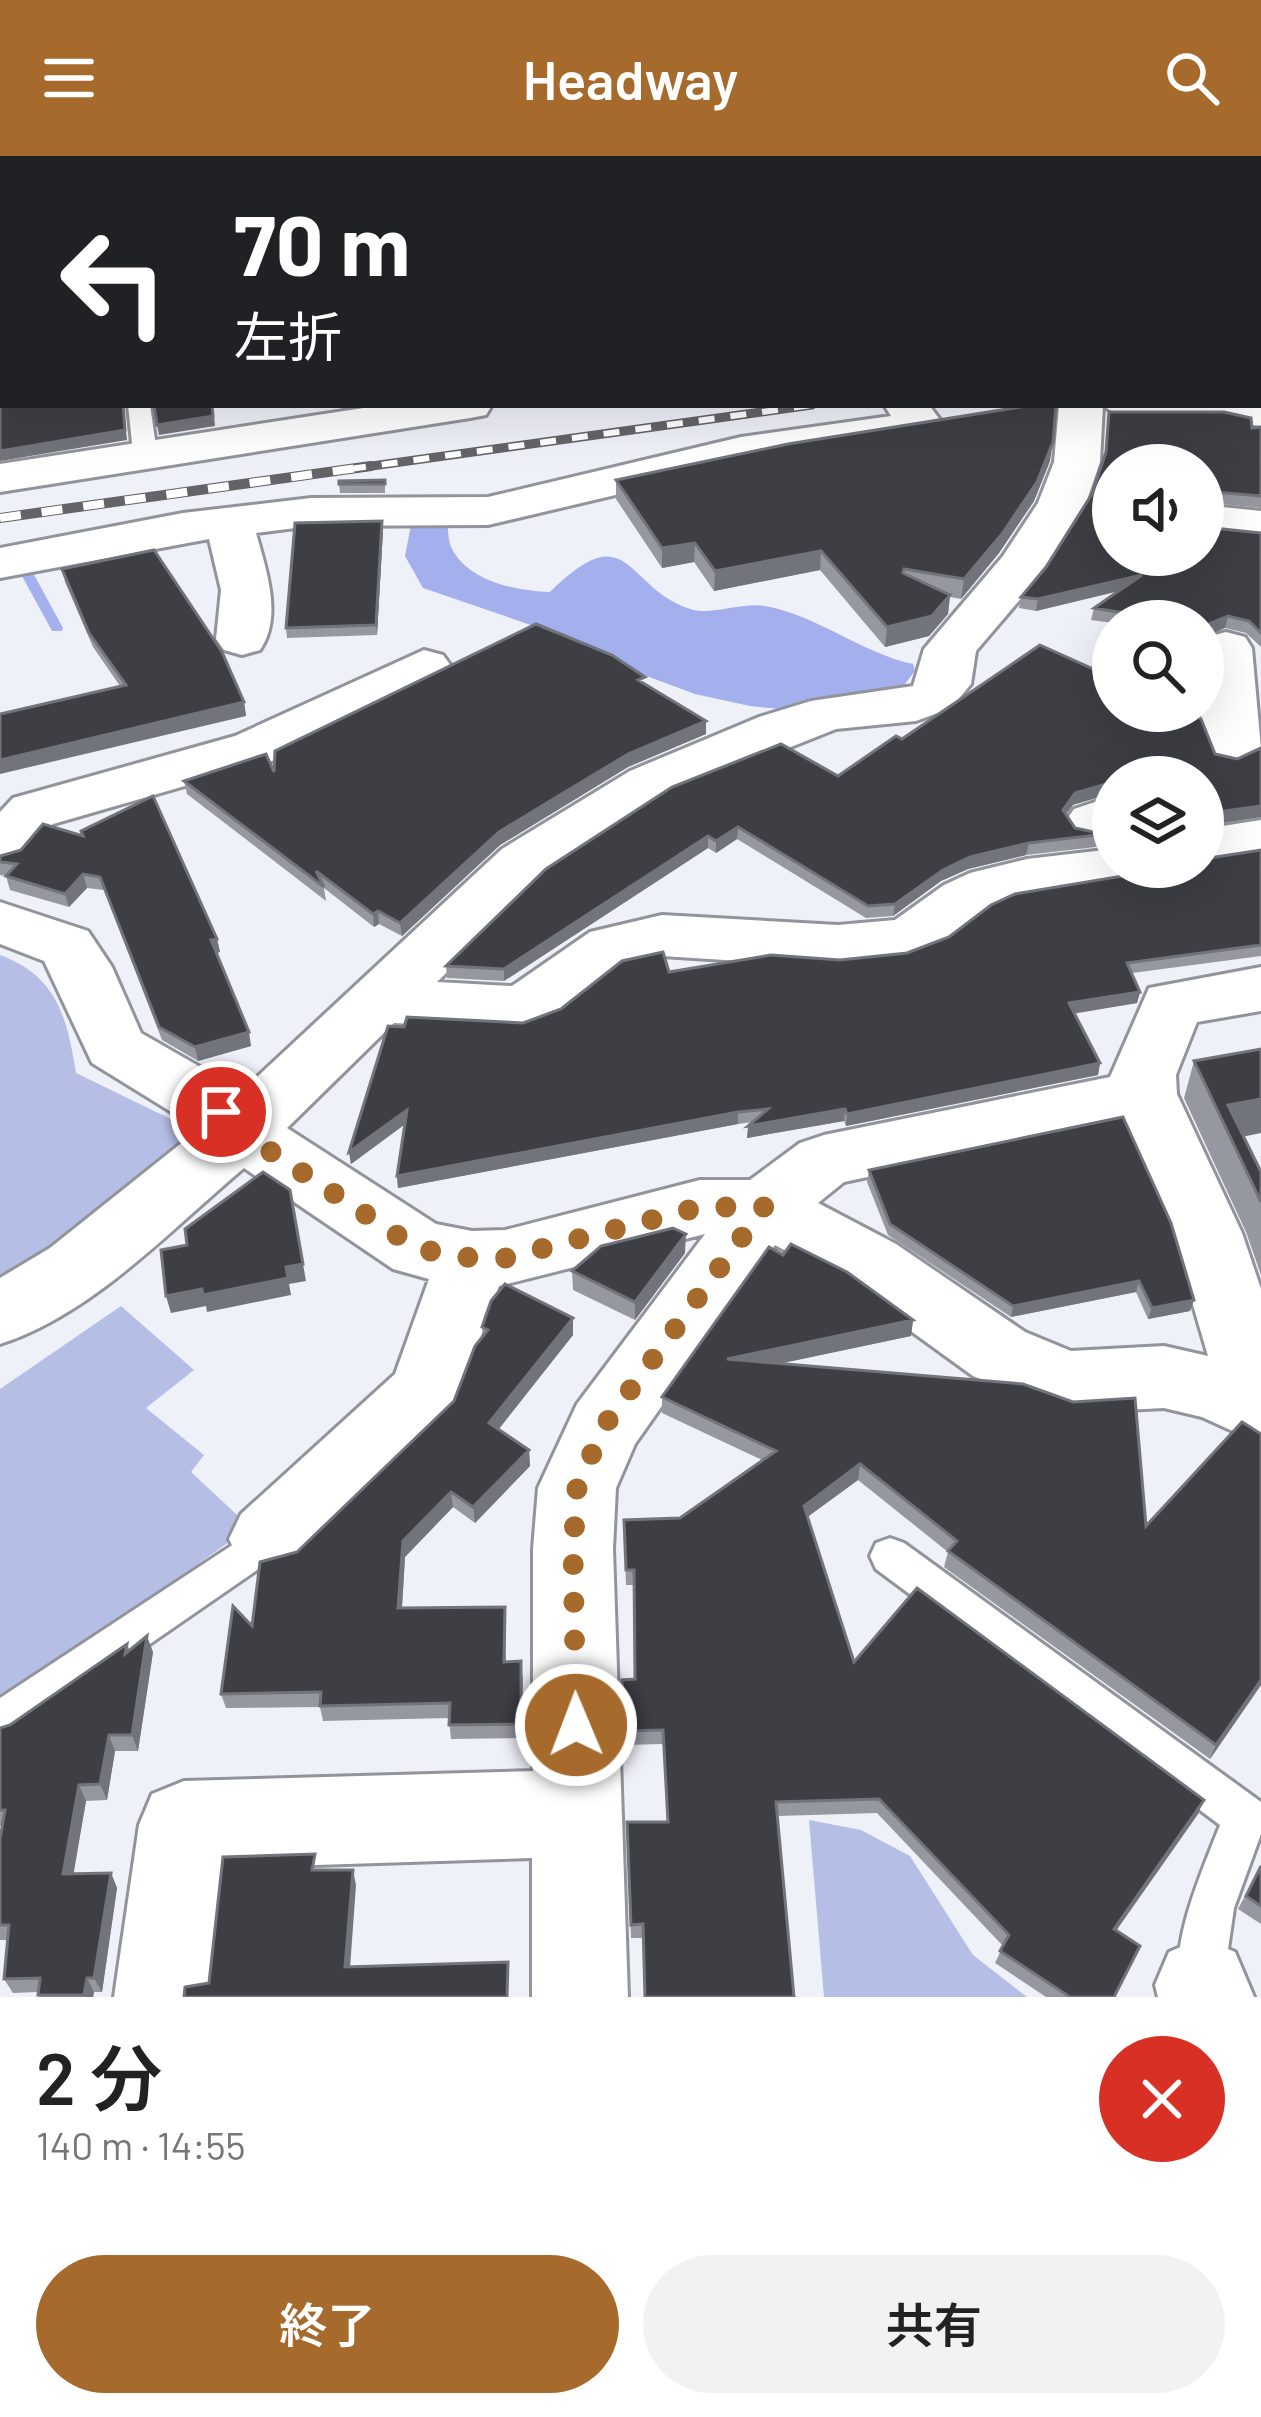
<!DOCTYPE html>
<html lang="ja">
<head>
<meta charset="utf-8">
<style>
  body { margin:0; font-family:Barlow,"Noto Sans JP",sans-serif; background:#f2f2f2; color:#222; height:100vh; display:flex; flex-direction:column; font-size:45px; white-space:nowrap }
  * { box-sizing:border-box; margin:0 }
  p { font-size:39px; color:#767676 }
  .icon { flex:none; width:66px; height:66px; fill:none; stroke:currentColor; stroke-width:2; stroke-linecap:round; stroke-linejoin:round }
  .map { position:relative; height:1841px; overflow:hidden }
  .details { display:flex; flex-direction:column; background:#fff; flex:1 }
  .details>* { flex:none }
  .top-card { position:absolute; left:0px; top:0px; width:1263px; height:252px; box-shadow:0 12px 48px #0002; background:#202124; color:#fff; overflow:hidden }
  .fabs { position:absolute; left:1092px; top:288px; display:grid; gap:24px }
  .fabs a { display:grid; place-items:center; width:132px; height:132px; border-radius:50%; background:#fff; box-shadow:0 12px 48px #0002; font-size:60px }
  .pin { position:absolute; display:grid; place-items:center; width:102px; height:102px; color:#fff; margin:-51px; border:6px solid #fff; border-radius:50%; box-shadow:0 3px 12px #0007 }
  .me { position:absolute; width:132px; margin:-66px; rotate:359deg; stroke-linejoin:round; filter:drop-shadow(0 0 9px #0008) }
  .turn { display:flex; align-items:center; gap:42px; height:252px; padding:0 36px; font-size:54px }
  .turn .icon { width:156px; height:156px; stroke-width:2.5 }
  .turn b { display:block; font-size:84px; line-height:102px }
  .round { display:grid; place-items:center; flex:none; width:126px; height:126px; border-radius:63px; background:#f2f2f2 }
  .summary { display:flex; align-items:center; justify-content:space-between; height:204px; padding:0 36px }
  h1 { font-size:72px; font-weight:600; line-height:90px }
  .cta { display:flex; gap:24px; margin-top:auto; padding:24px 36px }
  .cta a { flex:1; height:138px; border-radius:72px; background:#a66b2c; color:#fff; font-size:48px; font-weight:600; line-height:138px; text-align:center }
  .cta a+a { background:#f2f2f2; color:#222 }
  header { display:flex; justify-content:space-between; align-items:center; height:156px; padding:0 36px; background:#a66b2c; color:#fff; font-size:54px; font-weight:600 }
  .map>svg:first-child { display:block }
  .green { fill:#b5bfe6 }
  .forest { fill:#a3b0ed }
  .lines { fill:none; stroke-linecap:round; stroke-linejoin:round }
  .stream { fill:#a4b1ee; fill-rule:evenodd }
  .lane-casing { stroke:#92949b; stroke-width:6 }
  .street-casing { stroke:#92949b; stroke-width:6 }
  .secondary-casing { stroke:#92949b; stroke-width:6 }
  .lane { fill:#fff; fill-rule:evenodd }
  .street { fill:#fff; fill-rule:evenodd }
  .secondary { fill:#d9def7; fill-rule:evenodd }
  .rail-far1-casing { stroke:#636468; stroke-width:9 }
  .rail-casing { stroke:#636468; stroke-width:10 }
  .rail-far1 { stroke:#fff; stroke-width:6; stroke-dasharray:16; stroke-linecap:butt }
  .rail { stroke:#fff; stroke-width:8; stroke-dasharray:21; stroke-linecap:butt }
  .wall { fill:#96989f }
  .shaded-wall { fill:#72747b }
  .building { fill:#3d3f45; stroke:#72747b; stroke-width:3 }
  .route { stroke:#a66b2c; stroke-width:21; stroke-dasharray:0 37.8 }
</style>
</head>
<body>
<header><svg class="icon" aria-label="menu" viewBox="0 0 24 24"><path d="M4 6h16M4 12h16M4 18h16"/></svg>Headway<svg class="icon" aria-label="search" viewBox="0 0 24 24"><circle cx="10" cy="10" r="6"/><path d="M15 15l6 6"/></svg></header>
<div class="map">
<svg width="1261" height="1841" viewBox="0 0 1261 1841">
  <rect width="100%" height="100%" fill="#eff1f9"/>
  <path class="green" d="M0,799c57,21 67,62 76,118l107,52 13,19 -147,109 -49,28z
    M121,1150l73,64 -48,38 58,47 -13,17 59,55 -250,178v-316z
    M809,1664l52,10 49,26 63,99 54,42h-203z"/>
  <path class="forest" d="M447,363c1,8 1,23 5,30 17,33 66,42 98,43 80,-79 74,-5 140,17 21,7 51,-7 75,-3 52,9 96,47 148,58l2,7 -11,14 -124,24 -30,-3 -55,-12 -54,-20 -46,-27 -172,-59 -18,-32 6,-31z"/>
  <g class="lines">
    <path class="stream" d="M26,411l6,4 31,57 -1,3h-10l-30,-55 -22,5v-8z"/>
    <g class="lane-casing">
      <path id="lane" d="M128,249h22l7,48 -4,5 -8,2 -12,-7z
        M1102,249h136l16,7 -11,7 -130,-7z
        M269,1365l14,5 6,13 -6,13 -268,185 -15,6v-45z
        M890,1382l14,5 357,259v32l-27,74 -13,89h-38c-18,-45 20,-128 37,-172l-344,-256 -6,-13 6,-13z"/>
    </g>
    <g class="street-casing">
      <path id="street" d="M0,70l3,1 -3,27z
        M1261,242v28l-34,-4 -7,-10 5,-7h35z
        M383,249h109l-6,10 -16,3 -470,74v-28z
        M884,249h45l15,20 -7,10 -16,4 -178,26 -255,60 -177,1 -55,7c10,36 27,84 4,117l-18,5 -18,-5 -8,-11 5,-49 -12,-51 -209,39v-30l183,-35 128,-15 177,-1 253,-60 150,-21z
        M1059,249h44l-3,57 -14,41 -46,73 -64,75 -5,33 -20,24 -35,13 -80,8 -166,66 -126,82 -107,105 75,4 78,-54 72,-17 176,10 57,-5 49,-35 26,-12 57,-14 86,-10v18h36l-9,14 -128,20 -25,12 -41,32 -41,15 -67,7 -176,-11 -42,13 -61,48 -37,14 -128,-8 -107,105 149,96 36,7 33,-1 195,-50h50l50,-37 24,-8 286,-58 39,-89 112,-21v44l-64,11 -21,53 1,19 65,139 19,56v155l-59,-27 -38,-9 -96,5 -27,-9 -68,-28 -127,-92 -71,-39 -140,199 -19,44 -3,61 15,448h-96v-139l-308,10 -14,129h-96l25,-172 13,-31 32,-13 349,-10v-222l5,-61 39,-84 128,-170 -206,52 -46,128 -156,150 -28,10 -28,-10 -12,-25 12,-25 154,-140 34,-95 -36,-10 -149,-101c-74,62 -151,146 -244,176v-66l50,-30 149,-119 -107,-66 -48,-102 -44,-17v-42l88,29 24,36 29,66 101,58 260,-242 128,-78 129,-54 52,-16 102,-15 11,-37 79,-93 35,-53 16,-41zM1123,967l49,110 36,123 -44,-10 -93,5 -46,-19 -129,-88 -78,-41 26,-21z
        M1203,349l58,6v30l-58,-6z
        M1226,476l19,5 7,11 9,101 -8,12 -20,5 -20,-5c-19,-29 -10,-83 -10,-118l4,-6z
        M424,494l19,5 8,11 -8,11 -168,83 -222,64 -32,36 -21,6v-54l13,-14 222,-62z
        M1113,640v39l-19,5 -20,-5 -9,-13 9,-13z
        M1261,664v38l-58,9v-38z
        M1202,1782l33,14 19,45h-96l-3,-12 14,-33z"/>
    </g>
    <g class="secondary-casing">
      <path id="secondary" d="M1260,91h1v24h-1z"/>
    </g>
    <use href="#lane" class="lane"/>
    <use href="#street" class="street"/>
    <use href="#secondary" class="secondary"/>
    <g class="rail-far1-casing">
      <path id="rail-far1" d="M350,313l462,-64"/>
    </g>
    <g class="rail-casing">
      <path id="rail" d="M0,362l371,-52"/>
    </g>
    <use href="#rail-far1" class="rail-far1"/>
    <use href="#rail" class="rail"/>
  </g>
  <path class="wall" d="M1109,256l143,16 9,-1v81l-58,-6 -90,53 148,-22v114l-15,-14 -21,-5 -22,9v-16h-90v2l-22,-3 3,-12 24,-17 -82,20 -17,-3 2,-11 25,-30 46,-73 13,-37z
    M1050,305l-16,40 -35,52 -38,46 -11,-2 -2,17 -19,22 -44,11 -65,-77 -106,21 -20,-29 -32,6 -46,-69v-19z
    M385,324v13h-45l-1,-9z
    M383,374l-6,105 -90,3 -1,-10z
    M62,413l182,133 2,14 -126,-30 -27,-39 -28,-65z
    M645,528l61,50 -78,33 -128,78 -98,91 -23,-12 -5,3 -50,-39 2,13 -139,-107 -3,-13 90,-9z
    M902,583l313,15 46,63 -148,-40 -40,28 -7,9 9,14 23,5 15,-5v17l-87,10 -58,14 -27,12 -48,35 -27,2 -129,-79 -21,14 -8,-5 -204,133 -57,-3 -1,-12 100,-97 292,-93z
    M43,668l174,115 3,13 -4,1 35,93 -53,15 -36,-21 -58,-150 -17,-2 -18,19 -59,-17 -4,-14 -6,-1v-19l21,-6z
    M1261,694v106l-129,17 8,19 -3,11 -63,10 26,50 -2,12 -252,51 -2,-5 -97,17 6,-16 -15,2 -340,64 -1,-12 7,-51 -53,39 -2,-12 55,-125 119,-4 146,-51 171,-12 67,-7 240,-81 56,-13z
    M1194,905l50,75 17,36v103l-15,-43 -62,-134z
    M1123,961l67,194 -42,8 -12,-27 -125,25 -123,-82 -21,-53 2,-12z
    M685,1097l-50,67 -62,-30 -1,-19z
    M913,1164l-2,16 -130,27 365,163 115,159 -51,74 -266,-192 4,-15 -90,-72 -51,37 47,145 344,152 -82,117 -2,66h-68l-51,-34 8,-17 -126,-133 -99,3 -135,122h-12l-4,-116h40l-4,-78 -39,1 -2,-65 13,-1 -1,-94h-8l-2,-65 56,-2 82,-58 -100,-47v-16z
    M482,1171l91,8 -75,94 31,21 1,16 -55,57 -22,-16 -48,50 -3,51 103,-1 1,55 17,14 -1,62 -71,1 -2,-21 -126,3 -3,-14 -94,1 -5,-14 31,-68 45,-74 157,-151 29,-64z
    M127,1488l3,7 23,1 -15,99h-23l-8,49 -21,1 -13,72h38l6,15 -15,104h-8l-1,5h-54l-1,-5 -25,1 -9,-14 4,-39h-8v-101l2,-13h-2v-98l10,-3z
    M1261,1710v58l-23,-15z"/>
  <path class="shaded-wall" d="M123,249l4,35 -127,21v-10z
    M213,249l2,21 -56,9 -2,-10z
    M1053,286l-3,19 -16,40 -35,52 -38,46 3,-20z
    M382,365l1,9 -6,105 -1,-10z
    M695,387l-1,19 -32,6v-20z
    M821,395l-1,19 -106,21 1,-20z
    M1142,419l-2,11 -104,25 2,-12z
    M950,439l-2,19 -19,22 -44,11 2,-20z
    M1228,460l-3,12 -22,9 1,-11z
    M244,546l2,14 -246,58v-14z
    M706,565v13l-78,33 -128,78 -98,91 -2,-13 99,-91 129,-78z
    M1113,626v11l-40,12 -13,17 3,-12 12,-17z
    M1261,650v11l-58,9v-12z
    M738,671l-1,12 -21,14v-12z
    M708,680v12l-204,133v-12z
    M1029,687l-3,12 -58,14 -27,12 -48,35 2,-12 48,-34 27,-13z
    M83,718l4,14 -18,19 -4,-13z
    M378,755l1,13 -5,3 -1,-13z
    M217,783l3,13 -6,2 -3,-14z
    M1140,836l-3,11 -71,12 3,-12z
    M249,876l2,14 -53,15 -3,-14z
    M1100,907l-2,12 -252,51 1,-12z
    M1261,943v34l-29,6 -4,-34z
    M845,953l-1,12 -97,17 1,-12z
    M407,954l1,12 -57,42 -2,-12z
    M738,956v12l-340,64 -1,-12z
    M290,1034l16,91 -17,3 2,11 -84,17 -1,-6 -35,7 -5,-17 120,-29z
    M686,1078l-1,19 -50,67v-18z
    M1139,1125l-3,11 -125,25 2,-11z
    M1194,1144l-4,11 -42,8 4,-11z
    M573,1162v17l-82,104 -2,-16z
    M913,1164l-2,16 -185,39 1,-16z
    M529,1294l1,16 -55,57 -2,-16z
    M860,1308l-2,16 -56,41 2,-15z
    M451,1336l2,15 -48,50 -4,66 -3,-15 5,-67z
    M147,1480l6,16 -15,99 -6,-16z
    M1261,1524v5l-51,74 6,-14z
    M109,1579l6,16 -8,49 -7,-16z
    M79,1629l7,16 -15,88 -8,-15z
    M1204,1644l-6,14 -90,128 6,-13z
    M353,1714l3,15 -7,97 -4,-15z
    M111,1717l6,15 -15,104 -8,-14z
    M87,1822l7,14 -1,5h-7l-2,-2z"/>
  <path class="building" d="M0,0h1044l14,3h-1055v56l-3,1z
    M3,80v169h120l2,25 -125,21v-204l2,-2z
    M154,249h58l1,11 -56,9z
    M1033,249h23l-3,37 -16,40 -35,52 -38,45 -60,-10 -1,4 47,22 -18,21 -45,11 -66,-76 -106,20 -20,-28 -33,5 -46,-68 172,-36z
    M1109,256h115l27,6 1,10 9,-1v69l-58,-5v-26h-90v90h90v-28l58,6v100l-12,-12 -21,-5 -24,10 -1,-5h-29l-80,-13 48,-33 -104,24 -17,-2 25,-30 46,-73 14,-42z
    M385,324v4h-46v-3z
    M382,365l-6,104 -90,3 9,-105z
    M154,394l68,102 22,50 -244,58v-46l126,-29 -37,-52 -27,-64z
    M536,468l76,31 33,22 -7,3 68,41 -78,33 -129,78 -99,91 -22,-12 -5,3 -57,-43 8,16 -140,-106 82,-27 8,18 1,-21z
    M1040,489l73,33v33h71l17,8 14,35 22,5 24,-11v58l-58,8v-37h-90v5l-38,11 -12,17 12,18 23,5 15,-5v5l-84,10 -59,14 -27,13 -48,34 -27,2 -130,-79 -22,14 -8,-5 -204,133 -58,-3 100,-97 126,-82 109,-43 57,32 58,-40 6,3z
    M153,640l64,143 -6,1 38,92 -54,15 -36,-20 -59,-150 -17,-3 -18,20 -59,-18 11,-12 -17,-2v-6l21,-6 22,-26 40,12 -2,-5z
    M1203,689v14l58,-9v95l-134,18 13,29 -71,11 31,60 -253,51 -2,-5 -97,17 20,-17 -30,3 -341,64 10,-66 -58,42 39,-126 16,1 3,-10 116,6 38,-14 61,-48 41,-9 6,20 102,-17 69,5 67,-7 42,-16 42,-32 24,-11 132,-22 2,-5h54z
    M1261,893v50l-33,6 33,67v30l-67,-141z
    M1123,961l48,106 23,77 -42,8 -13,-27 -126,25 -123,-82 -21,-54z
    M263,1016l27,18 13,74 -17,3 2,11 -85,17 -1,-6 -36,7 -5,-46 26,-5 -2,-16z
    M673,1072l13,6 -51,68 -63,-31 29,-25z
    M791,1088l56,28 66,48 -186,39 296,25 50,18 62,-4 11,128 96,-104 19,12v246l-45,65 -268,-194 9,-10 -97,-77 -56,42 50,156 63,-74 287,212 -90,129 26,17 -26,51h-44l-70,-46 9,-16 -130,-136 -103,3 18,195h-149l-2,-73 -12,1 -4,-103h41l-5,-92 -39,1 -2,-51 13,-1 -1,-109h-8l-2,-50 56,-2 96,-67 -114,-54 107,-150 14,8z
    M505,1128l68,34 -84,105 40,27 -56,57 -22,-15 -48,49 -5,67 107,-1 -1,55 17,-1v63l-72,1 1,-22 -130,3 1,-14 -100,2 12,-88 19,20 8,-64 37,-10 157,-151 21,-55 13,-16 -6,-3 9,-26z
    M147,1480l-15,99h-23l-9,49 -21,1 -16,89 48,-1 -17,105h-7l-3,17h-46l2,-17 -36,1 5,-54h-9v-86l5,-29h-5v-82l10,-3 117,-81 -2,10z
    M315,1698l-3,16h41l-8,97 163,-5 -1,35h-323l1,-10 24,-4 14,-126z
    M1261,1710v40l-15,-10z"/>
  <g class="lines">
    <path class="route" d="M221,956l27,14 -7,6 177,117 54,9h34l194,-51h64l-160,219 -27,62 -4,62 3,175"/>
  </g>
</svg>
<div class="fabs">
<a><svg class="icon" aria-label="sound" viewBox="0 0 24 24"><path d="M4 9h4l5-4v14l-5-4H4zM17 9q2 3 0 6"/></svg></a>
<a><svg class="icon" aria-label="search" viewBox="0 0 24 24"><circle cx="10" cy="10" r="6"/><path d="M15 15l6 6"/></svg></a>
<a><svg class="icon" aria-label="layers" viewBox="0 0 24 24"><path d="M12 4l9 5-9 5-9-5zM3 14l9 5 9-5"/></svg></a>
</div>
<div class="pin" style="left:221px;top:956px;background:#d93025"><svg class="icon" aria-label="arrive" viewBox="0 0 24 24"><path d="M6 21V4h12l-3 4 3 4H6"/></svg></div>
<svg class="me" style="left:576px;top:1569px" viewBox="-20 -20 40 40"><circle r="17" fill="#a66b2c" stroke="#fff" stroke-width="3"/><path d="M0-11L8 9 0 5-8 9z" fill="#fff"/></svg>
<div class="top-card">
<div class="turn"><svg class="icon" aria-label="left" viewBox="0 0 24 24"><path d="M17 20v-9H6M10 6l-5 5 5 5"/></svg><div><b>70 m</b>左折</div></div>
</div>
</div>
<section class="details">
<div class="summary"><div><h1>2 分</h1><p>140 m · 14:55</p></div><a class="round" style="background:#d93025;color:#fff"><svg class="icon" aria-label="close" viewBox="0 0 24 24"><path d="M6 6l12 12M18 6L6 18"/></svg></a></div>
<div class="cta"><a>終了</a><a>共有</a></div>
</section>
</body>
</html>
